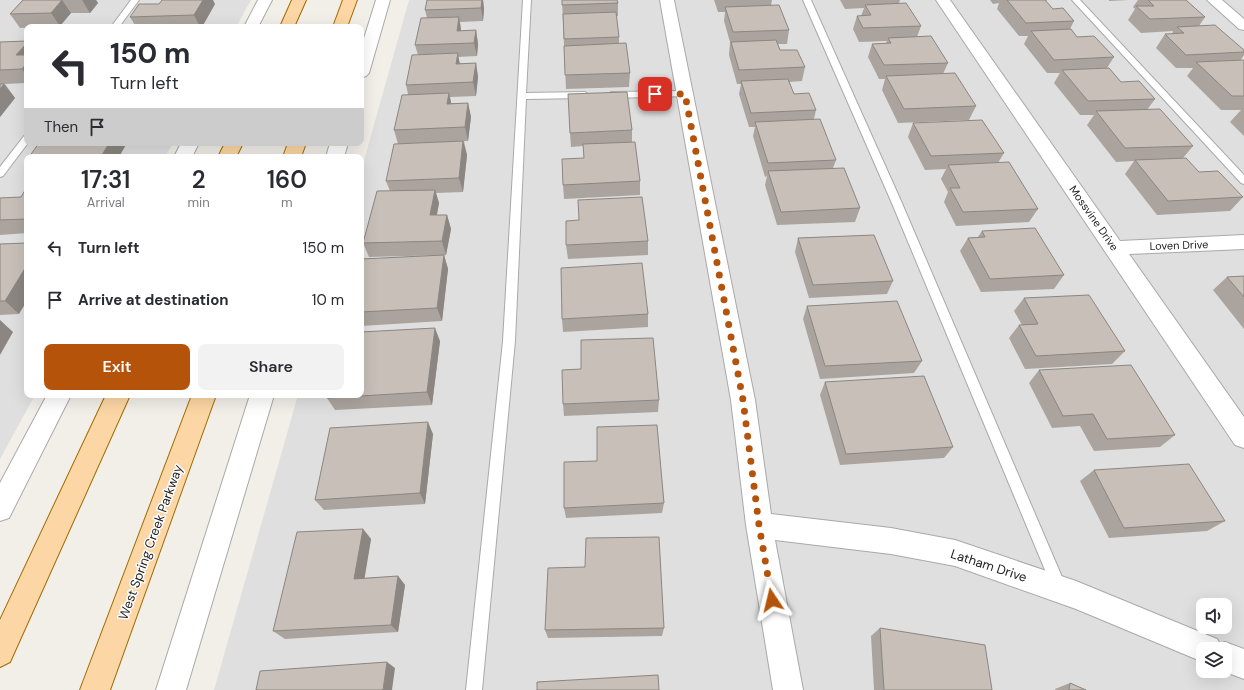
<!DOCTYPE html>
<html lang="en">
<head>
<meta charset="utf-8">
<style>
  body { margin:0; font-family:"DM Sans",sans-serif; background:#f2f2f3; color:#2b2b33; height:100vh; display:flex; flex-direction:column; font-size:15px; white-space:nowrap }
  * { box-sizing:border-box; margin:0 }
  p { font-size:13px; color:#7c7c81 }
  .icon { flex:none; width:22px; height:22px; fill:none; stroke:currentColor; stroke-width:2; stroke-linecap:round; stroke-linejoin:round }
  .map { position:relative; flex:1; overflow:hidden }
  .details { position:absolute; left:24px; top:154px; width:340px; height:244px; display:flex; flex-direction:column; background:#fff; border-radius:8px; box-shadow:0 4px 16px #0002 }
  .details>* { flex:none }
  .banner { position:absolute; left:24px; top:24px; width:340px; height:122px; border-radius:8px; box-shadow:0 4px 16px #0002; background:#fff; color:#2b2b33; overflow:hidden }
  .tools { position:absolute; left:1196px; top:598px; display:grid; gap:8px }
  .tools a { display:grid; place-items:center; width:36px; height:36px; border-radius:8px; background:#fff; box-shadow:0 4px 16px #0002; font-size:20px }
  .pin { position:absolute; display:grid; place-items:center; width:34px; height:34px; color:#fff; margin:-17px; border-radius:8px; box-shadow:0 2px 6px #0006 }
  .me { position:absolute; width:44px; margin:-22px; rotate:350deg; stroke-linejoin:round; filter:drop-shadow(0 0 3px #0008) }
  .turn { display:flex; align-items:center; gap:14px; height:84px; padding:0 20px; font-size:18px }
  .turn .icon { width:52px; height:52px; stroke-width:2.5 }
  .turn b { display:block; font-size:28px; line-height:34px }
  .then { display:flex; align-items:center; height:38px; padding:0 20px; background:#0003; gap:8px; font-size:15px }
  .eta { display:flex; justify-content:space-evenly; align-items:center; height:68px; text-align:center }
  .eta b { font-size:24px; font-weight:600; line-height:28px }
  .primary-button { display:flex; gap:8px; margin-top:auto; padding:8px 20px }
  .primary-button a { flex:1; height:46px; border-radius:8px; background:#b45309; color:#fff; font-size:16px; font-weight:600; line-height:46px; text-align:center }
  .primary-button a+a { background:#f2f2f3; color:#2b2b33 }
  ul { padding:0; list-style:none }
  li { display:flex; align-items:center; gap:12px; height:52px; padding:0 20px }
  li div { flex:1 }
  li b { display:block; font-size:15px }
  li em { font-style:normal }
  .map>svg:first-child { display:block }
  .residential { fill:#e0dfdf; fill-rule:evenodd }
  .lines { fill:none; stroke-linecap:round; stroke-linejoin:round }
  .lane-casing { stroke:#a9a9a9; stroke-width:2 }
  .street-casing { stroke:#a9a9a9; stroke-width:2 }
  .primary-casing { stroke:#a06b00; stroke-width:2 }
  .lane { fill:#fff; fill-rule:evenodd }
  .street { fill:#fff; fill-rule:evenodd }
  .primary { fill:#fcd6a4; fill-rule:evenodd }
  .wall { fill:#aba49e }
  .shaded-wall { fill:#8b8681 }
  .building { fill:#c7bfb8; stroke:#8b8681 }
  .route { stroke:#b45309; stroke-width:7; stroke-dasharray:0 12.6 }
  .labels { text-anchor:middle; stroke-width:3; stroke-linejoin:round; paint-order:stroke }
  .street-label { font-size:11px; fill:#222; stroke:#fff }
  .near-street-label { font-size:13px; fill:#222; stroke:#fff }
</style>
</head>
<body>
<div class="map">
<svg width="1244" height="690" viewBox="0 0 1244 690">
  <rect width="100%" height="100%" fill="#f2efe9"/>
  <path class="residential" d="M0,0h251l-15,27h-209v116h146l-8,14h-138v238h8l-35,64z
    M409,0h835v690h-1030l84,-295h63v-224zM1203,605h22v22h-22zM1203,649h22v22h-22z"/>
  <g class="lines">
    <g class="lane-casing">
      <path id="lane" d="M131,0h8l-20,27h-8z
        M523,0h8l-5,93 59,-1 4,3 -4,3 -59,1 -11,242 -33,349h-16l37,-349z
        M803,0h8l90,201 164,383 3,5 -3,5 -5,3 -5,-3 -164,-393z
        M1072,0h8l164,175v9l-3,-1z
        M685,91l3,1 1,2 -1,2 -77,2 -4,-3 4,-3z
        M27,135l1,8 -25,33 -3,1v-10l24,-31z"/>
    </g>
    <g class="street-casing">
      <path id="street" d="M258,0h14l-14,27h-14z
        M376,0h14l-21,73 -3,3 -5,2v-30z
        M660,0h14l81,400 16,114 120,14 64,12 121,41 141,58 3,5 5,-2 19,7v30l-21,-8h2v-22h-22v13l-127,-53 -121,-43 -64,-12 -116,-14 28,150h-30l-27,-165 -15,-125z
        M936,0h14l170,241 124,-6v14l-115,5 115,163v31l-9,-3z
        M1207,0h15l22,19v11l-5,-1z
        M181,143h18l-7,14h-18z
        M330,143h18l-4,14h-18z
        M47,395h24l-62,123 -9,3v-38z
        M250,395h24l-88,295h-30z"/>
    </g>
    <g class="primary-casing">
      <path id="primary" d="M292,0h14l-12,27h-14z
        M343,0h14l-10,27h-14z
        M225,143h18l-7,14h-18z
        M288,143h18l-5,14h-18z
        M106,395h24l-120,267 -10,5v-47z
        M192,395h24l-106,295h-30z"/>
    </g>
    <use href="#lane" class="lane"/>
    <use href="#street" class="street"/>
    <use href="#primary" class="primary"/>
  </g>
  <path class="wall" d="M23,0h73l2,3 -8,10h-19l-11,13 -40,2 -10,-14z
    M427,0h56l1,9 -1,12 -23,1 1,9 15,-1 2,14 -1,12 -19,1 2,6h16l2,14 -2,19 -26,1 1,6h17l3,14 -3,24h-4l3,14 -4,37 -27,1 3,10 -2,12h10l4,14 -5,26 -77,2 -6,-14 27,-52 -4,-10 12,-37 -4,-14 14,-36 -2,-9 12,-30 -3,-10 12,-27 -2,-8z
    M562,0l56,3v13h-2l3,21v7l11,29 -1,14 -63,2z
    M714,0h58l-1,6 18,24 -2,14h-9l2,6 25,17 -3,14 -13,1 5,12 22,16 -2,9 22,41 -3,8 27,40 -5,14 -78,3 -12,-40 2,-9 -2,1 -12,-41 2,-9h-6l-10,-33 2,-10h-4l-8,-29 1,-13 -6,-21 1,-9h-7z
    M840,0h60l-1,3 22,23 -4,11 31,26 -5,11 33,32 -7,14 -71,3 -16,-33 3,-11h-6l-11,-22 4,-13 14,-1 1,-2 -28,1 -6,-13 4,-13h4l3,-8 -19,1z
    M990,0h57l-1,2 7,7 21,12 -4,8 7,8 37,20 -7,11 14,14 34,17 -8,11 46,36 -10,12 16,14 44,25 -13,14 -73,4 -32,-41 9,-13 -18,1 -29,-37 7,-10h-14l-26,-32 6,-10h-13l-23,-29 4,-8h-9l-22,-27 2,-6 -6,1z
    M1109,0h20l-20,1z
    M1138,0h48l19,17 -6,9 45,24v5l-4,6 4,-1v76l-14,-14 11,-12h-20l-34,-34 6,-8h-17l-20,-20 9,-14h7l1,-3 -32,2 -13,-13 7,-11 -2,-2z
    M159,4h56l-13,23h-66l-6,-10z
    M27,41v42l-22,1 10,14 -15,19v-75z
    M913,123l91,30 -6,10 40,46 -9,13 -73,4 -12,-24 4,-10 -7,-13 5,-10 -21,1 -17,-33z
    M632,130v12l8,39v14l-76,4 -1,-14 21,-27 -1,-12 -12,1 -1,-14z
    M27,187v46l-27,2v-37l21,-1z
    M982,231l82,44 -10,14 -73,3 -21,-41 8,-13 10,-1z
    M798,238l95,43 -6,13 -78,4 -14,-46z
    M648,241v14l-80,4 -2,-14z
    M0,244l19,70 -19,1z
    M444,255l4,14 -6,52 -81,5v-67z
    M1244,276v53l-31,-39 14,-13z
    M1024,298l101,53 -13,13 -87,5 -16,-31 10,-13h3l-8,-14z
    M807,306l115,55 -8,12 -94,6 -17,-60z
    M648,314v13l-85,5 -1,-13z
    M440,341l-8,64 -97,5 -8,-12z
    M1039,370l136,65 -15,12 -66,4 -14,-25 -28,2 -23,-45z
    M825,382l128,65 -9,11 -104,7 -20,-70z
    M659,400l-1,12 -94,4 -1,-12z
    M433,434l-8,70 -101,6 -9,-10z
    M1094,470l131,51 -18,10 -98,7 -29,-57z
    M664,503l-2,10 -96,5 -2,-10z
    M363,529l8,10 -7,39 34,-2 7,9 -7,47 -113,7 -12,-8z
    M585,567l79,61 -2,8 -114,2 -3,-8z
    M880,628l112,62h-118l-3,-54z
    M1070,683l16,7h-31v-1z"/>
  <path class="shaded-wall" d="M62,0l9,13 -11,13 -9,-13z
    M82,0h14l2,3 -8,10z
    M203,0h10l2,4 -13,23h-2l-6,-12z
    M482,0h1l1,9 -1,12 -2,-13z
    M459,17l2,13 -2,14 -2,-13z
    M476,30l2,14 -1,12 -3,-13z
    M27,43v33l-5,-7 -6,-14z
    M458,53l2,14 -4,-3z
    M476,63l2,14 -2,19 -3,-14z
    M4,84l11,14 -15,19v-28z
    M449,93l3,14 -5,-3z
    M468,103l3,14 -3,24 -3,-14z
    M463,141l4,14 -4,37 -4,-14z
    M109,143h18l-8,14h-18z
    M435,190l4,13 -5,26 -4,-14z
    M447,215l4,14 -5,26 -4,-14z
    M444,255l4,14 -6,52 -5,-13z
    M27,265v36l-8,13 -14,-13z
    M0,320l13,12 -13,23z
    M435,328l5,13 -8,64 -5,-13z
    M428,422l5,12 -8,70 -5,-11z
    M363,529l8,10 -8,49 -9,-9z
    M398,576l7,9 -7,47 -7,-7z
    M387,662l8,6 -3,22h-9z"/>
  <path class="building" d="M23,0h39l-11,13 -41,1z
    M162,0h41l-9,15 -64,2 9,-13h20z
    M427,0h55l-1,8 -56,2z
    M562,0h55l1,3 -56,2z
    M1007,0h38l8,9 10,-1 11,13 -48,2z
    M1148,0h38l19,17 -55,2 -14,-13h18z
    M906,3l15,23 -58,2 -6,-12 14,-1 -6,-10z
    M779,5l10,25 -56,2 -8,-25z
    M616,12l3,25 -55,2 -1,-25z
    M459,17l-2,14 19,-1 -2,13 -59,2 6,-27z
    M1215,25l29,25v2l-58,3 -21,-21 19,-1 -7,-6z
    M1071,29l6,8 17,-1 20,21 -60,3 -23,-29z
    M931,36l17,27 -64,2 -12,-21 19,-1 -3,-5z
    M776,40l4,10h17l8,17 -66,3 -8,-28z
    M27,41v2l-11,12h11v8l-5,6 -22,1v-28z
    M626,43l4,30 -65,2 -1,-29z
    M458,53l-2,11 20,-1 -3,19 -67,3 6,-30z
    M1244,60v36h-12l-36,-34z
    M1109,68l12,14 18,-1 16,18 -67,2 -26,-31z
    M955,73l21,33 -72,3 -18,-33z
    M788,79l6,15 15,-1 7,17 -65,3 -10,-32z
    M0,84h4l-4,5z
    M627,92l5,38 -62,3 -2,-39z
    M449,93l-2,11 21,-1 -3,24 -71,3 8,-35z
    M1160,109l33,37 -68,2 -29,-37z
    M820,119l16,41 -68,3 -13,-41z
    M982,120l22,33 -73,3 -18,-33z
    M463,141l-4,37 -73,3 8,-37z
    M635,142l5,39 -77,4 -1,-26 22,-1 -1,-14z
    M39,143h70l-8,14h-72z
    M1186,158l13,14 19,-1 25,26 -75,4 -33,-41z
    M1009,162l29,47 -75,3 -13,-24h10l-12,-23z
    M844,168l16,40 -79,4 -13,-41z
    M27,187v32l-27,1v-22l21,-1z
    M435,190l-5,25h17l-5,26 -79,2 14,-52z
    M642,197l6,44 -82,4v-24l13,-1 -1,-20z
    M1035,228l29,47 -74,4 -22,-41 17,-1 -3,-6z
    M874,235l19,46 -80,4 -15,-47z
    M27,243v22l-22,36h-5v-57z
    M444,255l-7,53 -76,4v-53z
    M642,263l6,51 -86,5 -1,-51z
    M1244,276v21l-17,-20z
    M1089,295l36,56 -89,5 -17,-31 19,-1 -14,-26z
    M897,301l25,60 -97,5 -18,-60z
    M435,328l-8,64 -100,6 1,-3h33v-63z
    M653,338l6,62 -96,4 -1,-34 19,-1v-29z
    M1131,365l44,70 -68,4 -14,-25 -30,2 -24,-46z
    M924,376l29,71 -107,7 -21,-72z
    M428,422l-8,71 -105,7 15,-72z
    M657,425l7,78 -100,5v-46l33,-1v-34z
    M1189,464l36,57 -101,7 -30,-58z
    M363,529l-9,50 44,-3 -7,49 -118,6 24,-99z
    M659,537l5,91 -119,2 3,-62 37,-1 1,-29z
    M880,628l105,17 7,45h-108z
    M387,662l-4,28h-127l4,-19z
    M658,675l1,15h-122v-8z
    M1070,683l16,7h-17z"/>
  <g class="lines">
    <path class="route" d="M655,94h30l58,306 16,125 13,75"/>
  </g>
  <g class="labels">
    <g class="street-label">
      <text transform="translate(1094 218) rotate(55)" y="4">Mossvine Drive</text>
      <text transform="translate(1179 245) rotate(-2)" y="4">Loven Drive</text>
    </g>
    <g class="near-street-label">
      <text transform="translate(150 542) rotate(-70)" y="5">West Spring Creek Parkway</text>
      <text transform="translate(989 565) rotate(18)" y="5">Latham Drive</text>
    </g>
  </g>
</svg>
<div class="tools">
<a><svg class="icon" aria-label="sound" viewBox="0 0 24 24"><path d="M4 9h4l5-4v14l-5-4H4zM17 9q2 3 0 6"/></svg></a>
<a><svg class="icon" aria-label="layers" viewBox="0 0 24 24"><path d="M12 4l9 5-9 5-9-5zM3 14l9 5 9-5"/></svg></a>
</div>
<div class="pin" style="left:655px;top:94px;background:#d93025"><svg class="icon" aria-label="arrive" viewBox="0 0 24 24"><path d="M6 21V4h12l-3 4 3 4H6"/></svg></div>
<svg class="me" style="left:772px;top:600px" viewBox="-20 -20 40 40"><path d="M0-17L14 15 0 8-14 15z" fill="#b45309" stroke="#fff" stroke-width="4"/></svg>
<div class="banner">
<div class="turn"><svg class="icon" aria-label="left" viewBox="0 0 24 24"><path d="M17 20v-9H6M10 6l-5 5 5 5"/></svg><div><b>150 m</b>Turn left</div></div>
<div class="then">Then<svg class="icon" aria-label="arrive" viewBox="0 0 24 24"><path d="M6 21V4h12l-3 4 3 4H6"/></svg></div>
</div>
<section class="details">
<div class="eta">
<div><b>17:31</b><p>Arrival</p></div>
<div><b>2</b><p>min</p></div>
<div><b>160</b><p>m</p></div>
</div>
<ul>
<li><svg class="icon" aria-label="left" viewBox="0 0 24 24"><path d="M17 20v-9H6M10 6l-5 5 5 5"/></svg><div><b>Turn left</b></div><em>150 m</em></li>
<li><svg class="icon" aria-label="arrive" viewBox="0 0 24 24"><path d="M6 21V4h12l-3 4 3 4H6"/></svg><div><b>Arrive at destination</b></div><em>10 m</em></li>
</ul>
<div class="primary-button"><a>Exit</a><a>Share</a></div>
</section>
</div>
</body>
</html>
